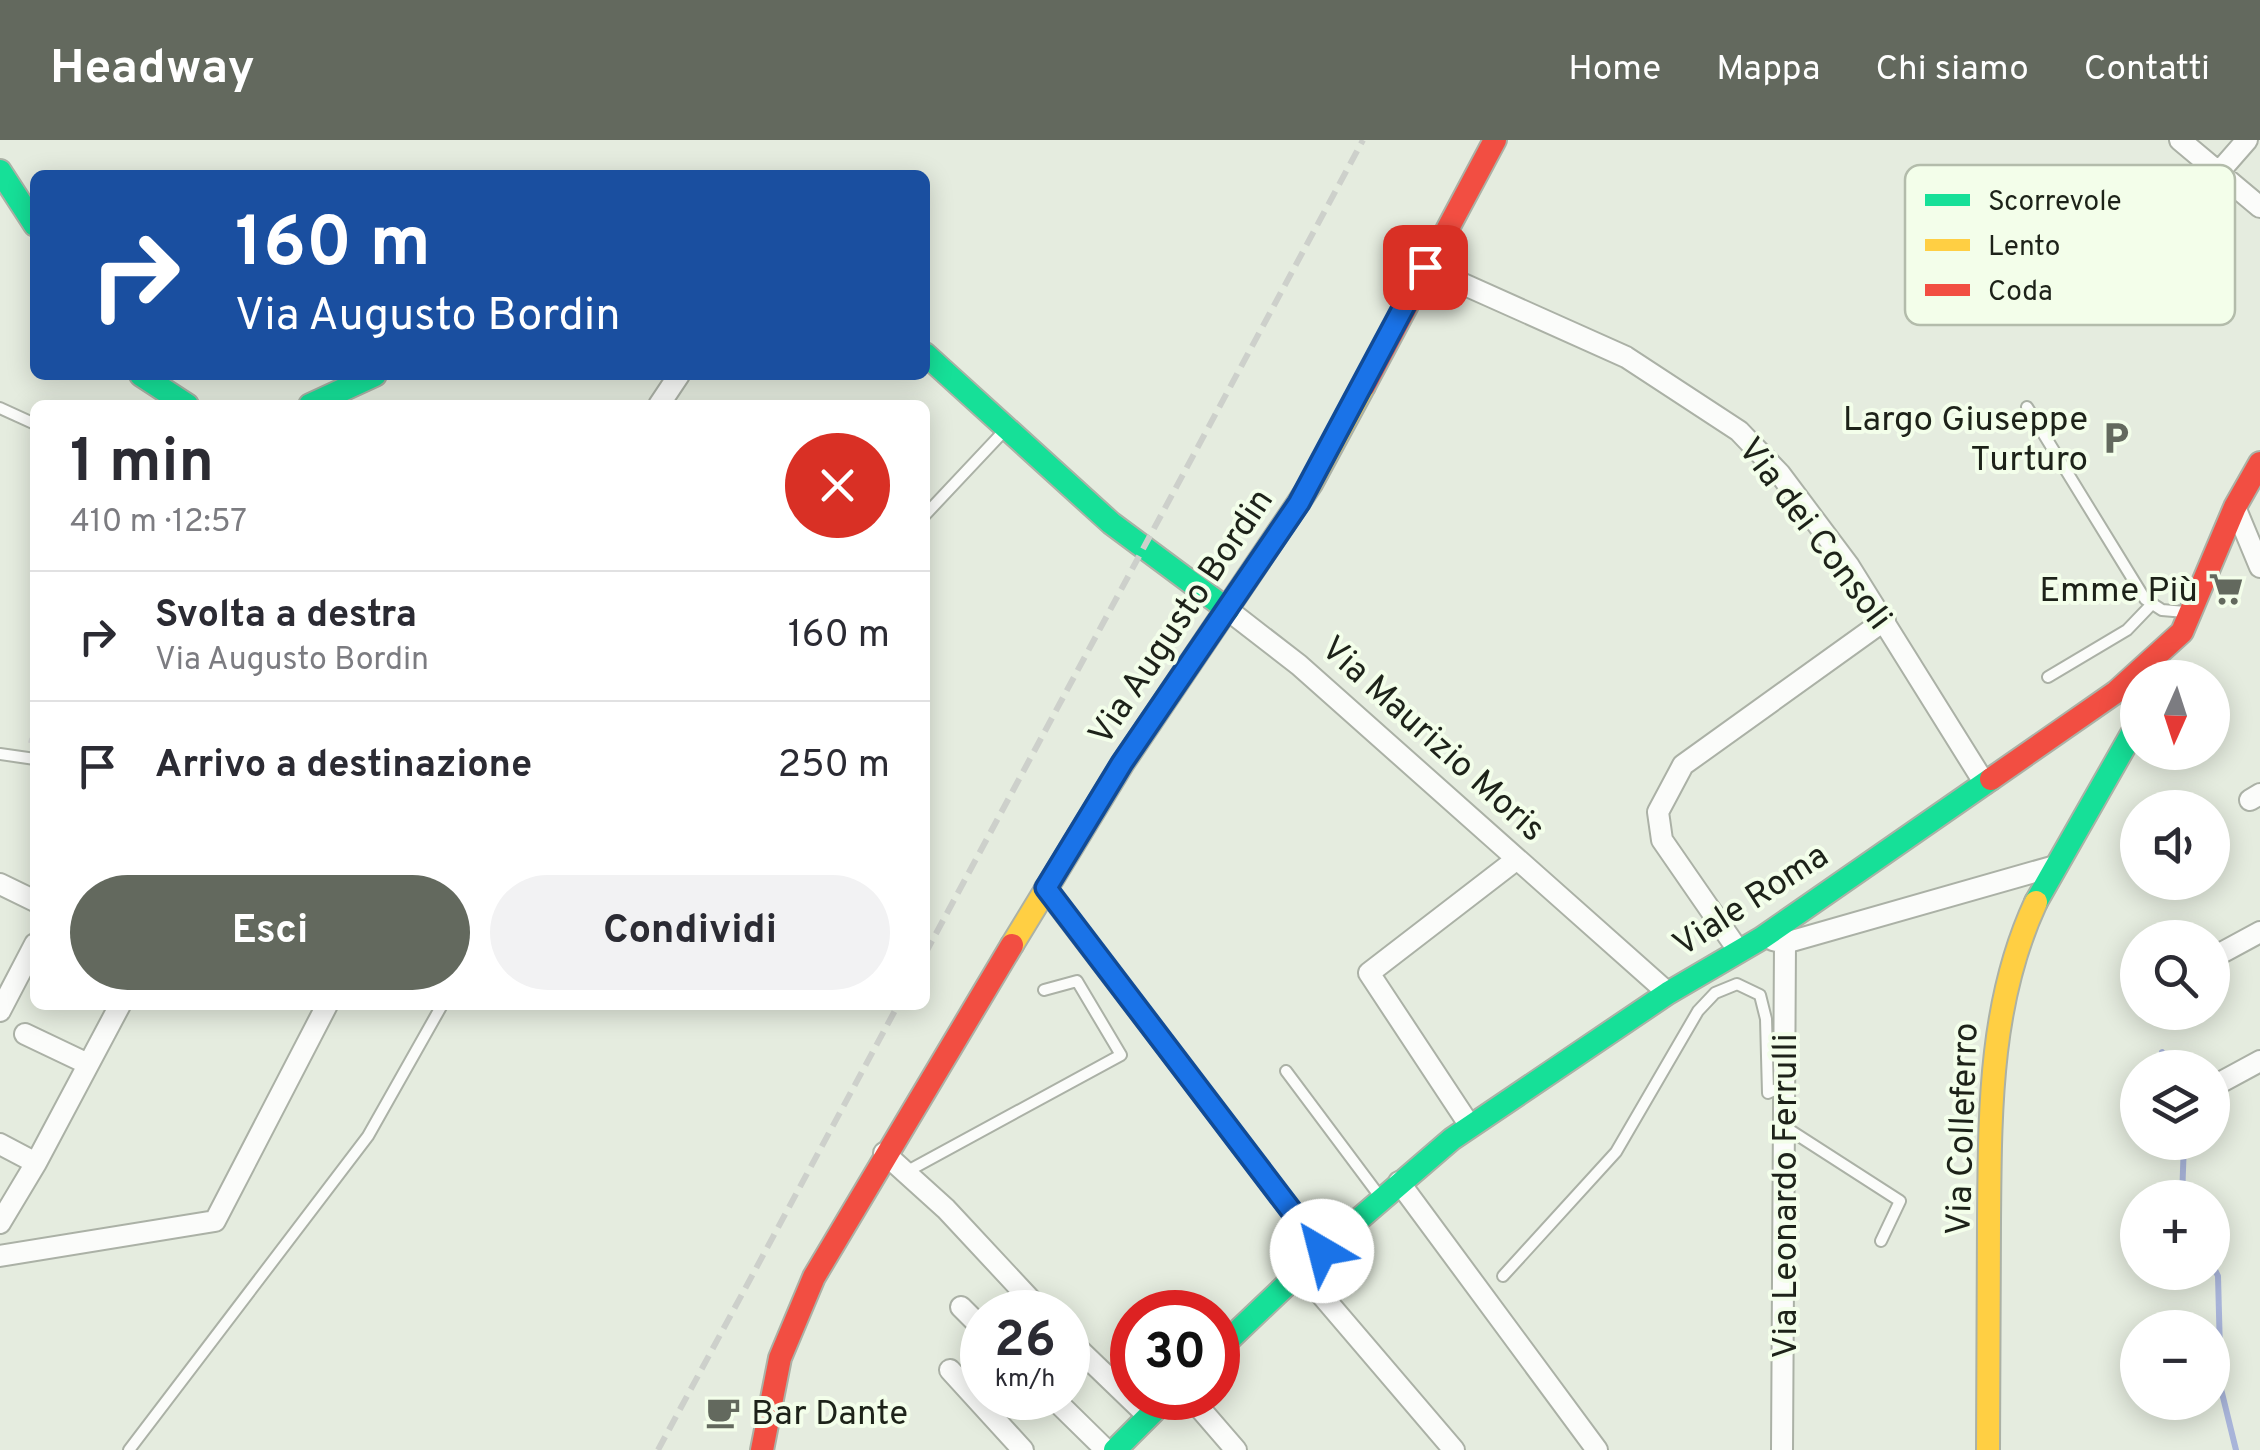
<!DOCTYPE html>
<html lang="it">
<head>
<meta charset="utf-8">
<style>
  body { margin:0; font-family:Overpass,sans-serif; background:#f2f2f3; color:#2b2b33; height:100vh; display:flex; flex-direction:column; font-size:38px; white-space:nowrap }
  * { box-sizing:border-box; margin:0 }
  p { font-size:32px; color:#7c7c81 }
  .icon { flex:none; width:55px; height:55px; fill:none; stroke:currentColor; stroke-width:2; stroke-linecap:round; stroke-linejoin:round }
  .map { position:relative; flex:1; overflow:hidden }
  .drawer { position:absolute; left:30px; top:260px; width:900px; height:610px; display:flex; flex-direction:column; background:#fff; border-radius:15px; box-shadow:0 5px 25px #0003 }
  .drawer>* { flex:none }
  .guide { position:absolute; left:30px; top:30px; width:900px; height:210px; border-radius:15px; box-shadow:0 5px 25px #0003; background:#1a4fa0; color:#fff; overflow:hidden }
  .needle { width:65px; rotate:183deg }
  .controls { position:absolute; left:2120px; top:520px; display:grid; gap:20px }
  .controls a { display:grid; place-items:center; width:110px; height:110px; border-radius:50%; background:#fff; box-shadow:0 5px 25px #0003; font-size:50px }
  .speed { position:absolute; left:960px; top:1150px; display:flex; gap:20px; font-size:50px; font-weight:700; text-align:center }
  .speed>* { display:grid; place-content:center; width:130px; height:130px; border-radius:50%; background:#fff; box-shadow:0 5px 25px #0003; line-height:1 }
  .speed small { font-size:25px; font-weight:400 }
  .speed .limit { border:15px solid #d22; background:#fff; color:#111 }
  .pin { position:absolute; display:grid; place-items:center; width:85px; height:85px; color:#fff; margin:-42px; border-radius:20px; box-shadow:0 5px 15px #0006 }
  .me { position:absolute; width:110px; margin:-55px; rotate:323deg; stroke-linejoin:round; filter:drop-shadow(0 0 8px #0008) }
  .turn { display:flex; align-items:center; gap:35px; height:210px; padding:0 40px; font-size:45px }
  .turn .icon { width:130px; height:130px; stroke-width:2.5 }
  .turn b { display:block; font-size:70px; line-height:85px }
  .round { display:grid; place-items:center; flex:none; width:105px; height:105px; border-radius:52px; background:#f2f2f3 }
  .summary { display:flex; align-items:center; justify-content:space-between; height:170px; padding:0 40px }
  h1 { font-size:60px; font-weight:700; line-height:75px }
  .primary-button { display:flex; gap:20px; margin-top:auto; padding:20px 40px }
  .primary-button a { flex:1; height:115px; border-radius:60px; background:#63695e; color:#fff; font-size:40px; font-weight:700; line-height:115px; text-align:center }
  .primary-button a+a { background:#f2f2f3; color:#2b2b33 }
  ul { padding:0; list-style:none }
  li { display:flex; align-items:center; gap:30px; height:130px; padding:0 40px; border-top:2px solid #e1e1e2 }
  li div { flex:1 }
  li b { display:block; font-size:38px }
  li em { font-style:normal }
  header { display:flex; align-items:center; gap:60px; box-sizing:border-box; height:140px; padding:0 50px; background:#63695e; color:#fff }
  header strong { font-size:48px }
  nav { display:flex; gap:55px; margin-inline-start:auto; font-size:35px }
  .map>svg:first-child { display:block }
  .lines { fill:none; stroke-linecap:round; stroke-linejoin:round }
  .stream { stroke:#a8b4d9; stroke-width:6 }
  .lane-casing { stroke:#abb1a6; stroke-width:14 }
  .street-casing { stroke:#abb1a6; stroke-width:24 }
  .fast-casing { stroke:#abb1a6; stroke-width:26 }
  .slow-casing { stroke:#abb1a6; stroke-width:26 }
  .jam-casing { stroke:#abb1a6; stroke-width:26 }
  .path { stroke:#d7d9d6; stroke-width:4; stroke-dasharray:5 5; stroke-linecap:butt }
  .lane { stroke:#fbfcfa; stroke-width:10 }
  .street { stroke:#fbfcfa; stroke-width:20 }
  .fast { stroke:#16e098; stroke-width:22 }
  .slow { stroke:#ffcf43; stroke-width:22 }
  .jam { stroke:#f24e42; stroke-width:22 }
  .rail { stroke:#cdd0cb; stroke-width:6; stroke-dasharray:15 8; stroke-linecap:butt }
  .route-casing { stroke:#114b97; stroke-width:25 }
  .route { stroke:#1a73e8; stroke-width:18 }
  .labels { text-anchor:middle; stroke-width:8; stroke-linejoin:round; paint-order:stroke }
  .poi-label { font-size:35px; fill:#1d2219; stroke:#f3feea; text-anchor:end }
  .street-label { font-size:35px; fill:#1d2219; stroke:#f3feea }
  .key { fill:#f3feea; stroke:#b3bcab; stroke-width:2.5 }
  .key-label { font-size:28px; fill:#1d2219 }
</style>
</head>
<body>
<header>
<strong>Headway</strong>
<nav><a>Home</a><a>Mappa</a><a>Chi siamo</a><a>Contatti</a></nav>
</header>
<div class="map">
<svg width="2260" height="1310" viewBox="0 0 2260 1310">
  <rect width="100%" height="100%" fill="#e5ecdf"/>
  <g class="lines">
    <path class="stream" d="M2162,912l5,16
      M2182,1058l2,-56
      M2212,1124l6,12 3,113 15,61"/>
    <g class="lane-casing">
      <path id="lane" d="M2027,267l118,192 17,11 23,2
        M0,268l35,16
        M925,375l80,-85
        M2048,537l79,-47 24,-25
        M0,614l35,5
        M1286,931l95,127
        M1785,987l115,74 -19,40
        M906,1032l215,-117 -44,-74 -33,9
        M1503,1136l113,-124 82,-141 17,-18 22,-9 23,11 6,24 2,74 17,-8
        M129,1310l239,-314 74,-131"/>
    </g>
    <g class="street-casing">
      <path id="street" d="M2180,0l80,67
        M2219,32l28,-32
        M1425,127l201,90 113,74 41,43 69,92 136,218
        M659,265l20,-30
        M2235,367l25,60
        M1228,470l71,55 369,328
        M2250,660l10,-6
        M0,744l35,17
        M1045,748l277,363
        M1773,800l12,3 270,-77
        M1738,810l-76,-110 -4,-28 25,-47 202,-145
        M2212,818l48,-26
        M0,871l35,-67
        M25,894l63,30
        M2212,947l48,-26
        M1470,986l-101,-153 148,-114
        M0,1004l36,19 -36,60
        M884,1013l62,56 96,103
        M36,1023l84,-158
        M1399,1042l198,268
        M0,1116l215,-35 112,-216
        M1301,1131l153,179
        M961,1167l21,21
        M1068,1199l80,77
        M950,1230l73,80
        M1053,1258l53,52
        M1191,1258l45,52
        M1782,1310l3,-507"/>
    </g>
    <g class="fast-casing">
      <path id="fast" d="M0,31l35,54
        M925,214l186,169 117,87
        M141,235l46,30
        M310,265l65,-30
        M2036,762l102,-179
        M1218,1210l104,-99 130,-112 216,-146 94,-55 229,-159
        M1115,1310l52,-52"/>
    </g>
    <g class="slow-casing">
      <path id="slow" d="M1012,805l111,-182 188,-279 53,-98
        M1988,1310c0,-76 1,-152 1,-228 1,-110 0,-219 47,-320"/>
    </g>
    <g class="jam-casing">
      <path id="jam" d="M1364,246l131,-246
        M1991,639l125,-87 66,-60 53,-125 25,-44
        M762,1310l18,-92 34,-81 198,-332"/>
    </g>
    <path class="path" d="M30,603l5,-19"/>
    <use href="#lane" class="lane"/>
    <use href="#street" class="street"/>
    <use href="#fast" class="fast"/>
    <use href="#slow" class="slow"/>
    <use href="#jam" class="jam"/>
    <path class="rail" d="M925,814l438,-814
      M658,1310l240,-445"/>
  </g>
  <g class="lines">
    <g class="route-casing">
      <path id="route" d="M1322,1111l-276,-363 76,-125 177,-260 126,-236"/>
    </g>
    <use href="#route" class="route"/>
  </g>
  <defs>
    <g id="parking-bare" transform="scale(2.7)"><path d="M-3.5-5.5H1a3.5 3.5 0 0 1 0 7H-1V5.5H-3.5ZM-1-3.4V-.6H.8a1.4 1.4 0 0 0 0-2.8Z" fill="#63695e" stroke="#f3feea" stroke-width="2.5" paint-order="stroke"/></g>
    <g id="supermarket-bare" transform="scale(2.7)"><path d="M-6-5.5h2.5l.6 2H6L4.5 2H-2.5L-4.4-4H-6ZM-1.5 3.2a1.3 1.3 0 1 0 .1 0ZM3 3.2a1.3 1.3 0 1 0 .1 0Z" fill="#63695e" stroke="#f3feea" stroke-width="2.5" paint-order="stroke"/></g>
    <g id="cafe-bare" transform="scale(2.7)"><path d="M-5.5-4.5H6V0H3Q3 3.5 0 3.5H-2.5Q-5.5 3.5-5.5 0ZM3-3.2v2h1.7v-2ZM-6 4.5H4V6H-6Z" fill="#63695e" stroke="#f3feea" stroke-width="2.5" paint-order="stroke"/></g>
  </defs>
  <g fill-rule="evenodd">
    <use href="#parking-bare" x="2116" y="298"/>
    <use href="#supermarket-bare" x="2226" y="449"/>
    <use href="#cafe-bare" x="723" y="1272"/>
  </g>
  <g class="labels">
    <g class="poi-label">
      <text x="2088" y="290">Largo Giuseppe<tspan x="2088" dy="40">Turturo</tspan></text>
      <text x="2198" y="461">Emme Più</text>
      <text x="751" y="1284" text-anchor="start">Bar Dante</text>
    </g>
    <g class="street-label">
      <text transform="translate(1816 393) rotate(53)" y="12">Via dei Consoli</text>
      <text transform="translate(1180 476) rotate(-56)" y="12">Via Augusto Bordin</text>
      <text transform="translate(1434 598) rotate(42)" y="12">Via Maurizio Moris</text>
      <text transform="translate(1750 759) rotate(-33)" y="12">Viale Roma</text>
      <text transform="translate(1961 989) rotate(-88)" y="12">Via Colleferro</text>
      <text transform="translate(1784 1056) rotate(-90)" y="12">Via Leonardo Ferrulli</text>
    </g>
  </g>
  <rect x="1905" y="25" width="330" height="160" rx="15" class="key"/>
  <rect x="1925" y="54" width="45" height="12" fill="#16e098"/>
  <rect x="1925" y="99" width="45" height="12" fill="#ffcf43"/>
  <rect x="1925" y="144" width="45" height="12" fill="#f24e42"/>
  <g class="key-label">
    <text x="1988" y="70">Scorrevole</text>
    <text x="1988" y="115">Lento</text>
    <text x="1988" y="160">Coda</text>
  </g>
</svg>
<div class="controls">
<a><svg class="needle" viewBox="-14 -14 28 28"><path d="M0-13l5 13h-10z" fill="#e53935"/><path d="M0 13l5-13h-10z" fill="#7c7c81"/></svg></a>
<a><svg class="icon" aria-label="sound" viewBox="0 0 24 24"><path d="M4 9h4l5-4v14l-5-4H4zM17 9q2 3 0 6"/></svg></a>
<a><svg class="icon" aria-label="search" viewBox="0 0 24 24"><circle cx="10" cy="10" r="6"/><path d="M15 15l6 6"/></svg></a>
<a><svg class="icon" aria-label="layers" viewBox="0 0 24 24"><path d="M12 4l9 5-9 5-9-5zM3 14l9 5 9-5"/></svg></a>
<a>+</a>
<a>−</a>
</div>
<div class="speed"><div>26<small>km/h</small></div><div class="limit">30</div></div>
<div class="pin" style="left:1425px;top:127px;background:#d93025"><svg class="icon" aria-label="arrive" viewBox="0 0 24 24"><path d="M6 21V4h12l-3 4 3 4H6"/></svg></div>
<svg class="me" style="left:1322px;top:1111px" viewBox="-20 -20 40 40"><circle r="19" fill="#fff"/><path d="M0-13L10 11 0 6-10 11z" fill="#1a73e8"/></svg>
<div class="guide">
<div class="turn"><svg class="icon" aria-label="right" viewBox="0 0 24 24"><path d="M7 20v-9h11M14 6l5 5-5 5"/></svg><div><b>160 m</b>Via Augusto Bordin</div></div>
</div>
<section class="drawer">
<div class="summary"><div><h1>1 min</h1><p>410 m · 12:57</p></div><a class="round" style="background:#d93025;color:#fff"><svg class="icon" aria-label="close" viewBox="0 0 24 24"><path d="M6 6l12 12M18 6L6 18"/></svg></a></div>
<ul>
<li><svg class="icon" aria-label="right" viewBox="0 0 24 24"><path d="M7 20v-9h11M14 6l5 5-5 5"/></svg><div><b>Svolta a destra</b><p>Via Augusto Bordin</p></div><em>160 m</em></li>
<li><svg class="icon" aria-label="arrive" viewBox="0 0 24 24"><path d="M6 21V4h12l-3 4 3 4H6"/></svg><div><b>Arrivo a destinazione</b></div><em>250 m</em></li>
</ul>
<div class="primary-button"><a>Esci</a><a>Condividi</a></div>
</section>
</div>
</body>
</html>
